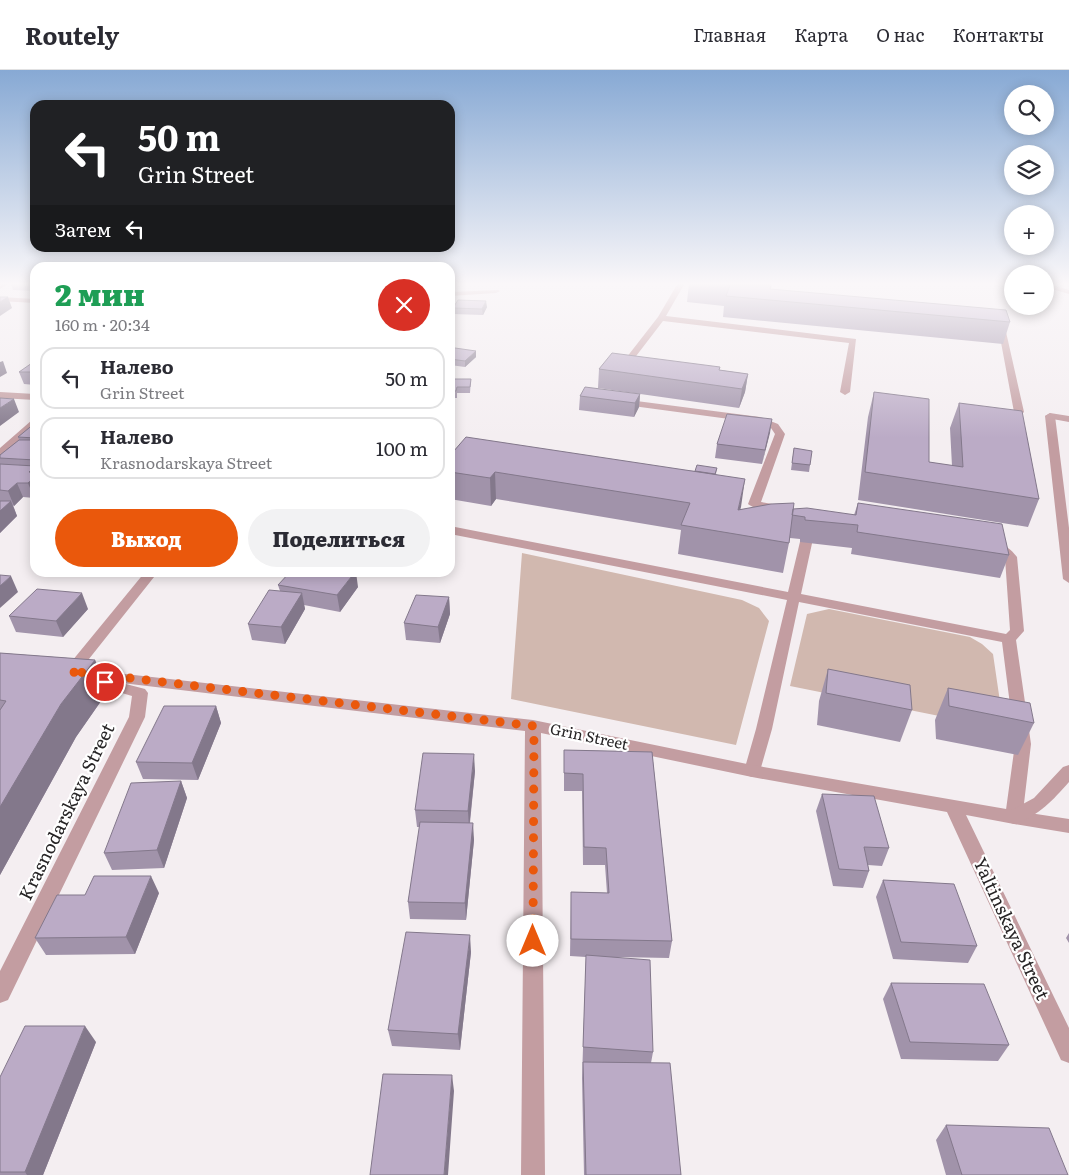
<!DOCTYPE html>
<html lang="ru">
<head>
<meta charset="utf-8">
<style>
  body { margin:0; font-family:Literata,serif; background:#f2f2f3; color:#2b2b33; height:100vh; display:flex; flex-direction:column; font-size:19px; white-space:nowrap }
  * { box-sizing:border-box; margin:0 }
  p { font-size:16px; color:#7c7c81 }
  .icon { flex:none; width:28px; height:28px; fill:none; stroke:currentColor; stroke-width:2; stroke-linecap:round; stroke-linejoin:round }
  .map { position:relative; flex:1; overflow:hidden }
  .drawer { position:absolute; left:30px; top:192px; width:425px; height:315px; display:flex; flex-direction:column; background:#fff; border-radius:15px; box-shadow:0 2px 12px #0003 }
  .drawer>* { flex:none }
  .guide { position:absolute; left:30px; top:30px; width:425px; height:152px; border-radius:15px; box-shadow:0 2px 12px #0003; background:#202124; color:#fff; overflow:hidden }
  .fabs { position:absolute; left:1004px; top:15px; display:grid; gap:10px }
  .fabs a { display:grid; place-items:center; width:50px; height:50px; border-radius:50%; background:#fff; box-shadow:0 2px 12px #0003; font-size:25px }
  .pin { position:absolute; display:grid; place-items:center; width:42px; height:42px; color:#fff; margin:-21px; border:2px solid #fff; border-radius:50%; box-shadow:0 1px 5px #0007 }
  .me { position:absolute; width:55px; margin:-28px; rotate:0deg; stroke-linejoin:round; filter:drop-shadow(0 0 4px #0008) }
  .turn { display:flex; align-items:center; gap:18px; height:105px; padding:0 25px; font-size:22px }
  .turn .icon { width:65px; height:65px; stroke-width:2.5 }
  .turn b { display:block; font-size:35px; line-height:42px }
  .then { display:flex; align-items:center; height:48px; padding:0 25px; background:#0003; gap:10px; font-size:19px }
  .round { display:grid; place-items:center; flex:none; width:52px; height:52px; border-radius:26px; background:#f2f2f3 }
  .head { display:flex; align-items:center; justify-content:space-between; height:85px; padding:0 25px }
  h1 { font-size:30px; font-weight:800; line-height:38px; color:#1e9e55 }
  .primary-button { display:flex; gap:10px; margin-top:auto; padding:10px 25px }
  .primary-button a { flex:1; height:58px; border-radius:30px; background:#ea580c; color:#fff; font-size:20px; font-weight:800; line-height:58px; text-align:center }
  .primary-button a+a { background:#f2f2f3; color:#2b2b33 }
  ul { padding:0; list-style:none }
  li { display:flex; align-items:center; gap:15px; height:62px; margin:0 10px 8px; padding:0 15px; border:2px solid #e1e1e2; border-radius:15px }
  li div { flex:1 }
  li b { display:block; font-size:19px }
  li em { font-style:normal }
  header { display:flex; align-items:center; gap:30px; box-sizing:border-box; height:70px; padding:0 25px; background:#fff; border-bottom:1px solid #e1e1e2 }
  header strong { font-size:24px }
  nav { display:flex; gap:28px; margin-inline-start:auto; font-size:18px }
  .map>svg:first-child { display:block }
  .green { fill:#d1b8af }
  .lines { fill:none; stroke-linecap:round; stroke-linejoin:round }
  .service { fill:#c39da1; fill-rule:evenodd }
  .minor { fill:#c39da1; fill-rule:evenodd }
  .wall { fill:#a193aa }
  .shaded-wall { fill:#83788b }
  .building { fill:#bbabc6; stroke:#83788b }
  .route { stroke:#ea580c; stroke-width:9; stroke-dasharray:0 16.2 }
  .labels { text-anchor:middle; stroke-width:4.5; stroke-linejoin:round; paint-order:stroke }
  .street-label { font-size:15px; fill:#272526; stroke:#fff }
  .near-street-label { font-size:18px; fill:#272526; stroke:#fff }
</style>
</head>
<body>
<header>
<strong>Routely</strong>
<nav><a>Главная</a><a>Карта</a><a>О нас</a><a>Контакты</a></nav>
</header>
<div class="map">
<svg width="1069" height="1105" viewBox="0 0 1069 1105">
  <rect width="100%" height="100%" fill="#f4eef1"/>
  <path class="green" d="M522,483l220,47 17,8 10,13 -33,124 -225,-46z
    M829,539l141,28 12,7 11,10 11,75 -214,-43 17,-72z"/>
  <g class="lines">
    <path class="service" d="M678,213h7l-19,33 190,23 -6,53 -5,3 -5,-3 9,-49 -186,-22 -33,43h-6l-1,-2 35,-45z
      M1045,213l24,7v4l-24,-7z
      M997,251l7,2 20,89 -2,2 -3,1 -5,-3z
      M621,329l139,18 18,7 7,10 -24,68 23,4 2,2c-7,6 -31,2 -38,-4l27,-70 -4,-6 -12,-5 -141,-19 -2,-2z
      M1050,343l19,3v6l-22,-4 -2,-2z
      M810,451l6,4 -15,69 205,40 4,-4 -5,-72 -17,-13 6,-4c10,3 17,8 23,16l7,74 -8,9 15,104 -8,68 46,7v14l-55,-9 -6,-2 -3,-5 10,-73 -13,-102 -203,-40 -27,127 -12,42 -2,4 -6,2 -6,-2 -2,-4 12,-42 31,-129 -337,-66v-8l338,66 16,-67z"/>
    <path class="minor" d="M9,213l-9,6 1,-6z
      M498,220l2,1 -4,2 -46,3v-4z
      M0,227l35,2v4l-35,-2z
      M0,322l35,2v6l-35,-2z
      M1050,343l5,3 14,112v55l-6,-4 -18,-163z
      M35,349v8l-31,28 -4,1v-8l32,-28z
      M145,502h13l-77,97 452,51 219,45 260,45 22,-12 29,-31 6,-2v17c-17,19 -30,34 -55,42l-48,-9 103,213v35l-8,-3 -114,-248 -195,-35 -211,-44 4,442h-24l4,-444 -403,-48 23,6 3,4 -3,24 -137,283 -8,3v-32l129,-254 3,-21 -34,-10 -2,-4 1,-2 -14,-2 -7,-4 -6,3 -5,-2 -2,-3z"/>
  </g>
  <path class="wall" d="M11,213h24v8l-22,-1z
    M689,213h83l-1,6 239,33 -7,22 -280,-27 1,-11 -37,-4z
    M487,237l-4,8 -30,-1v-6z
    M450,282l26,5 -11,10 -15,-2z
    M35,293v22l-11,-1 -5,-12z
    M599,299l121,1 28,4 -3,18 -6,16 -141,-20z
    M450,309h21l-1,14h-13v5h-7z
    M874,322l55,70 23,4 -2,-38 9,-25 80,96 -11,28 -170,-27 10,-83z
    M640,324l-1,13 -5,10 -55,-7 1,-14z
    M772,349l-10,45 -47,-6 2,-14z
    M35,353v74l-1,1 -11,-1 -9,9 -1,-1 4,11 -17,17v-78l19,-15 -1,-3z
    M794,378l16,17 -1,7 -18,-2z
    M450,382l245,19 22,-3 -1,6 24,35h53l61,6 4,-12 151,52 -9,23 -149,-24 1,-6 -52,-6v-3l-10,-1 -7,35 -105,-19 3,-24 -185,-31 -5,7 -41,-7z
    M278,515l80,2 -18,25 -36,-7 1,4 -20,35 -33,-4 -4,-16 32,-33z
    M449,527l1,17 -10,29 -34,-3 -2,-17z
    M88,539l-25,28 -47,-5 -7,-16z
    M0,583l95,7 13,31 -32,46 -76,138z
    M828,599l84,41 -12,32 -83,-17 2,-24z
    M948,618l86,35 -16,32 -82,-16 -1,-19z
    M216,636l5,17 -23,57 -55,-1 -7,-17z
    M564,680l88,2 20,189 -3,17 -52,-1 36,95 -2,11 30,112h-97l-2,-97 4,-121 -16,-1 1,-64 36,1 -2,-28h-22l-1,-74h-18z
    M475,701l-5,52 4,17 -8,80 -56,-1 -2,-17 12,-75h-3l-2,-17z
    M181,711l6,17 -23,70 -52,2 -8,-17z
    M822,724l67,54 -7,18 -14,-1 1,6 -6,17 -30,-2 -17,-75z
    M883,810l94,66 -9,17 -75,-4 -17,-62z
    M159,823l-24,61 -89,1 -11,-17 50,-43z
    M1069,863v10l-3,-5z
    M471,882l-11,98 -68,-4 -4,-16z
    M891,913l118,62 -11,16 -97,-2 -18,-60z
    M96,972l-53,133h-43v-98z
    M946,1055l122,50h-122l-10,-35z"/>
  <path class="shaded-wall" d="M8,227l4,11 -12,8v-14z
    M486,231l1,6 -4,8 -1,-6z
    M476,281v6l-11,10v-6z
    M3,291l4,12 -7,4v-15z
    M748,304l-3,18 -6,16 3,-19z
    M640,324l-1,13 -5,10 1,-14z
    M14,329l5,13 -19,14v-18z
    M772,349l-2,14 -8,31 3,-14z
    M35,397v30l-1,1 -6,-15 1,-11z
    M495,402l1,27 -5,7 -1,-28z
    M745,409l-4,28 -7,27 4,-24z
    M17,413l6,14 -9,9 -6,-15z
    M11,431l6,15 -17,17v-22z
    M355,502h1l2,15 -18,25 -3,-17z
    M11,506l7,16 -18,16v-22z
    M82,523l6,16 -25,28 -7,-16z
    M302,523l3,16 -20,35 -4,-17z
    M449,527l1,17 -10,29 -2,-16z
    M95,590l13,31 -32,46 -76,138v-68l61,-103z
    M216,636l5,17 -23,57 -6,-17z
    M474,684l1,17 -6,57 -1,-17z
    M181,711l6,17 -23,70 -7,-18z
    M473,753l1,17 -8,80 -1,-17z
    M151,806l8,17 -24,61 -9,-17z
    M470,865l1,17 -11,98 -2,-16z
    M85,956l11,16 -53,133h-16l-2,-3z
    M452,1005l2,16 -6,84h-4z"/>
  <path class="building" d="M709,213h62l-1,6 236,21 4,12 -284,-26 4,-11z
    M0,227h8l-8,5z
    M458,230l28,1 -4,8 -29,-1z
    M455,278l21,3 -11,10 -15,-2v-7z
    M612,283l108,14 -1,3 29,4 -6,15 -143,-20z
    M32,293h3v9h-16z
    M450,309h21l-1,8h-13l-1,4h-6z
    M585,317l55,7 -5,9 -55,-7z
    M874,322l55,7v63l34,5 -4,-64 63,8 17,88 -174,-27z
    M0,328l14,1 -14,9z
    M727,344l45,5 -7,31 -48,-6z
    M35,353v15l-17,-1z
    M466,367l279,42 -7,31 33,-6 23,-1 -5,40 -108,-18 9,-22 -195,-31 -5,6 -40,-6v-20h3z
    M19,370h16v20l-35,-2v-3z
    M794,378l18,3 -2,14 -18,-2z
    M0,394l35,2 -6,6 6,1v4l-7,6h-11l-9,8 -8,-1z
    M697,395l20,3 -2,6 -20,-3z
    M0,431h11l-11,10z
    M858,433l144,21 7,31 -152,-23 1,-7 -53,-5v-3l-13,-2 1,-6 14,-1 49,7z
    M290,502h65l-18,23 -59,-10z
    M0,505l11,1 -11,10z
    M37,519l45,4 -26,28 -47,-5z
    M269,520l33,3 -21,34 -33,-3z
    M416,525l33,2 -11,30 -34,-4z
    M0,583l95,7 -34,44 -61,103v-97l6,-9 -6,-1z
    M828,599l82,16 2,25 -86,-17z
    M948,618l82,15 4,20 -85,-17z
    M164,636h52l-24,57 -56,-1z
    M564,680l88,2 20,189 -101,-2v-47l38,1 -3,-45 -22,-1 -1,-73 -19,-1z
    M423,683l51,1 -6,57 -53,-1z
    M181,711l-24,69 -53,3 27,-70z
    M822,724l52,2 15,52 -25,-1 5,24 -30,-2z
    M420,752l53,1 -8,80 -57,-1z
    M94,806h57l-25,61 -91,1 22,-43h28z
    M883,810l71,4 23,62 -76,-4z
    M406,862l64,3 -12,99 -70,-4z
    M586,885l64,5 3,92 -70,-5z
    M891,913l93,1 25,61 -99,-3z
    M25,956h60l-60,146h-25v-95z
    M583,992l87,1 11,112h-95z
    M383,1004l69,1 -8,100h-74z
    M946,1055l103,3 19,47h-106z"/>
  <linearGradient id="sky" x2="0" y2="1"><stop stop-color="#87a9d4"/><stop offset="0.58" stop-color="#faf7f9"/><stop offset="1" stop-color="#faf7f9" stop-opacity="0"/></linearGradient>
  <rect width="1069" height="368" fill="url(#sky)"/>
  <g class="lines">
    <path class="route" d="M105,612l-35,-11 464,55 -1,215"/>
  </g>
  <g class="labels">
    <g class="street-label">
      <text transform="translate(589 667) rotate(12)" y="5">Grin Street</text>
    </g>
    <g class="near-street-label">
      <text transform="translate(67 742) rotate(-64)" y="6">Krasnodarskaya Street</text>
      <text transform="translate(1011 859) rotate(65)" y="6">Yaltinskaya Street</text>
    </g>
  </g>
</svg>
<div class="fabs">
<a><svg class="icon" aria-label="search" viewBox="0 0 24 24"><circle cx="10" cy="10" r="6"/><path d="M15 15l6 6"/></svg></a>
<a><svg class="icon" aria-label="layers" viewBox="0 0 24 24"><path d="M12 4l9 5-9 5-9-5zM3 14l9 5 9-5"/></svg></a>
<a>+</a>
<a>−</a>
</div>
<div class="pin" style="left:105px;top:612px;background:#d93025"><svg class="icon" aria-label="arrive" viewBox="0 0 24 24"><path d="M6 21V4h12l-3 4 3 4H6"/></svg></div>
<svg class="me" style="left:533px;top:871px" viewBox="-20 -20 40 40"><circle r="19" fill="#fff"/><path d="M0-13L10 11 0 6-10 11z" fill="#ea580c"/></svg>
<div class="guide">
<div class="turn"><svg class="icon" aria-label="left" viewBox="0 0 24 24"><path d="M17 20v-9H6M10 6l-5 5 5 5"/></svg><div><b>50 m</b>Grin Street</div></div>
<div class="then">Затем<svg class="icon" aria-label="left" viewBox="0 0 24 24"><path d="M17 20v-9H6M10 6l-5 5 5 5"/></svg></div>
</div>
<section class="drawer">
<div class="head"><div><h1>2 мин</h1><p>160 m · 20:34</p></div><a class="round" style="background:#d93025;color:#fff"><svg class="icon" aria-label="close" viewBox="0 0 24 24"><path d="M6 6l12 12M18 6L6 18"/></svg></a></div>
<ul>
<li><svg class="icon" aria-label="left" viewBox="0 0 24 24"><path d="M17 20v-9H6M10 6l-5 5 5 5"/></svg><div><b>Налево</b><p>Grin Street</p></div><em>50 m</em></li>
<li><svg class="icon" aria-label="left" viewBox="0 0 24 24"><path d="M17 20v-9H6M10 6l-5 5 5 5"/></svg><div><b>Налево</b><p>Krasnodarskaya Street</p></div><em>100 m</em></li>
</ul>
<div class="primary-button"><a>Выход</a><a>Поделиться</a></div>
</section>
</div>
</body>
</html>
